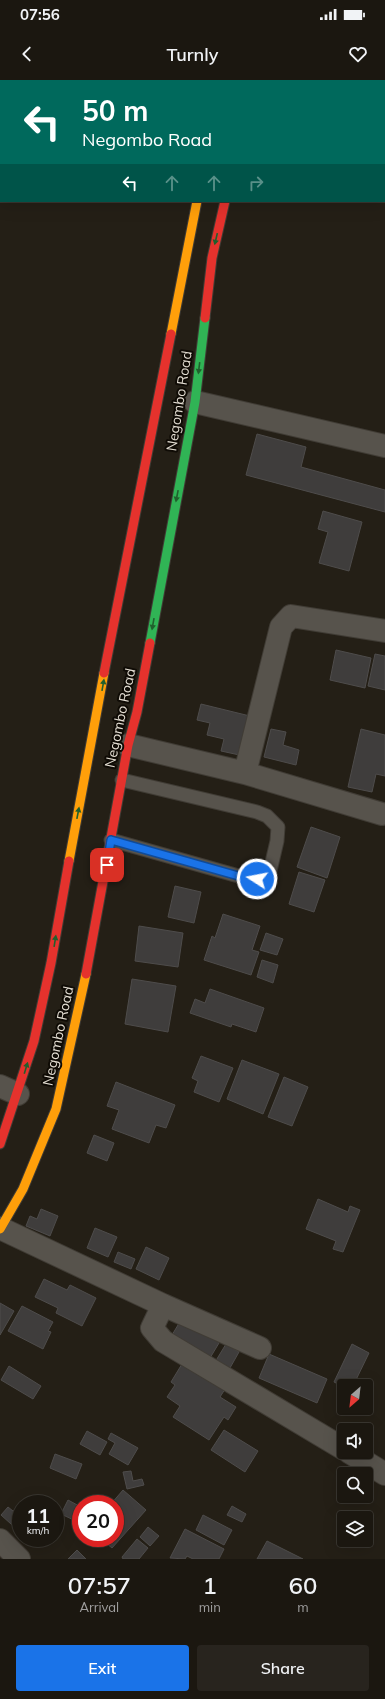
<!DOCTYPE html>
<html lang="en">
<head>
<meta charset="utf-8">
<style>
  body { margin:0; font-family:Mulish,sans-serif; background:#28241e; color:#f1f3f6; height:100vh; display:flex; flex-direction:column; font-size:15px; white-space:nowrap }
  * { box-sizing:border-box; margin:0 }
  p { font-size:13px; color:#a09f9f }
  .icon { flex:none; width:22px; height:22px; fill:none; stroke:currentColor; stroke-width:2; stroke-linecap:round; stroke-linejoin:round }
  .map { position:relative; height:1479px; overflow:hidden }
  .side { display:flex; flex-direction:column; background:#1b1710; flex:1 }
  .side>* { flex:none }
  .top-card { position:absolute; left:0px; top:0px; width:385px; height:122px; box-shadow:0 4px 16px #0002,0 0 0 1px #393630; background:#00695c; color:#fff; overflow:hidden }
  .needle { width:26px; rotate:208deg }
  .buttons { position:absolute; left:337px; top:1299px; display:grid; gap:8px }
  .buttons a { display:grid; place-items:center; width:36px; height:36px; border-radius:4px; background:#1b1710; box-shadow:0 4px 16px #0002,0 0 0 1px #393630; font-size:20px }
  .speed { position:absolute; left:12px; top:1415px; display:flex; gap:8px; font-size:20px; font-weight:700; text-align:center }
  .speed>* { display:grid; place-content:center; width:52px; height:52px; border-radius:50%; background:#1b1710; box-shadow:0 4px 16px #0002,0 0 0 1px #393630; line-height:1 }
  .speed small { font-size:10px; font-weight:400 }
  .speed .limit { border:6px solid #d22; background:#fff; color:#111 }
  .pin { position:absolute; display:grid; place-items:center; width:34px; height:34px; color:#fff; margin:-17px; border-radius:8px; box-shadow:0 2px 6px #0006 }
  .me { position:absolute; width:44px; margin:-22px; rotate:281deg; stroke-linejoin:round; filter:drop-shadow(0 0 3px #0008) }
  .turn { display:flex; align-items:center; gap:14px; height:84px; padding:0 16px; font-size:18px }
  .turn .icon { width:52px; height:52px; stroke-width:2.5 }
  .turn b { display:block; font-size:28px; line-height:34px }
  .lanes { display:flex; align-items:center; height:38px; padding:0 16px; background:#0003; justify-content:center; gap:20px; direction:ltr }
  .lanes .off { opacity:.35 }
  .eta { display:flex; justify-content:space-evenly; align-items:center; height:68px; text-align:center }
  .eta b { font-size:24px; font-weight:600; line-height:28px }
  .button { display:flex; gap:8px; margin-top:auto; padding:8px 16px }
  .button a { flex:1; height:46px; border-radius:4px; background:#1a73e8; color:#fff; font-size:16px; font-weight:600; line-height:46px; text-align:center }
  .button a+a { background:#28241e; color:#f1f3f6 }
  .status { display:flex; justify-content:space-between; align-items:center; height:28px; padding:0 20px; background:#1b1710; direction:ltr }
  .status svg { height:11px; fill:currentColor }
  header { display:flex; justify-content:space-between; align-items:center; height:52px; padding:0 16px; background:#1b1710; font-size:18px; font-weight:600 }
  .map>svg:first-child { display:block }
  .building { fill:#3f3d3c; stroke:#4e4c4b }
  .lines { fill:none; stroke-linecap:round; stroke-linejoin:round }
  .lane-casing { stroke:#403c35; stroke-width:15 }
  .street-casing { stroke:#403c35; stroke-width:24 }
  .fast-casing { stroke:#403c35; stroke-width:11 }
  .slow-casing { stroke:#403c35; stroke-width:11 }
  .jam-casing { stroke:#403c35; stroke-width:11 }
  .lane { stroke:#57534c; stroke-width:13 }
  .street { stroke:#57534c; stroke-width:22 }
  .fast { stroke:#30b455; stroke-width:9 }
  .slow { stroke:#ff9f0a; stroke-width:9 }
  .jam { stroke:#e5322d; stroke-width:9 }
  .oneway { fill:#20602d }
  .route-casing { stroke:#114b97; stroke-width:10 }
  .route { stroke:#1a73e8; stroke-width:7 }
  .labels { text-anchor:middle; stroke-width:4; stroke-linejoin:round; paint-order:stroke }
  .street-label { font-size:14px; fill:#e5dfd4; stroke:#0f0b05 }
</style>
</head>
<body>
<div class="status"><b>07:56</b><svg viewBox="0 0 49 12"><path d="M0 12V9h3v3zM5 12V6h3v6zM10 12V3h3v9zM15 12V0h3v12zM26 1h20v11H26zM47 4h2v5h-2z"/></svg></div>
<header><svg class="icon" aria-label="back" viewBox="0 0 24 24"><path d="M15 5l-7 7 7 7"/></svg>Turnly<svg class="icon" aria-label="heart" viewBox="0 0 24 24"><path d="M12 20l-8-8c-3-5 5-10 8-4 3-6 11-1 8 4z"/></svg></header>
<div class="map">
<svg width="385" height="1479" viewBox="0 0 385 1479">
  <rect width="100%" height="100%" fill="#241f16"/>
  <path class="building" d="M257,354l49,13 -5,20 84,23v22l-139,-37z
    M323,431l39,11 -13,49 -30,-8 9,-31 -10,-3z
    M336,570l35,8 -6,30 -35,-8z
    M375,574l10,2v34l-17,-4z
    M201,624l53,13 -10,39 -23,-5 3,-12 -17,-4 3,-12 -13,-3z
    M271,649l15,3 -3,13 16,5 -3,15 -32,-8z
    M361,649l24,6v41l-9,-2 -4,18 -24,-5z
    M311,747l29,10 -13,41 -30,-11z
    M299,792l26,8 -11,32 -25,-8z
    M175,806l26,6 -7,31 -26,-6z
    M223,834l37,12 -8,24 7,2 -8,23 -47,-15 8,-24 3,2z
    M139,846l44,7 -5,34 -43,-6z
    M266,853l17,6 -6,16 -17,-5z
    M262,880l16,5 -5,18 -16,-6z
    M132,899l44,7 -8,46 -43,-8z
    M210,909l54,19 -8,24 -24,-8 -1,3 -41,-14 5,-14 10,4z
    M201,976l32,12 -14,34 -25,-10 4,-11 -6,-3z
    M242,980l37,14 -16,40 -36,-15z
    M284,997l24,10 -16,39 -24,-9z
    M116,1002l59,23 -9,23 -10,-3 -7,18 -37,-14 7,-19 -12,-4z
    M94,1055l20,8 -7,18 -20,-8z
    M318,1119l30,13 2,-6 10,4 -17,42 -10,-3 3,-8 -30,-12z
    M41,1129l17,7 -8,20 -24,-10 4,-10 7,3z
    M95,1148l22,9 -9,20 -21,-9z
    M146,1167l23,11 -10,22 -23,-11z
    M118,1172l17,7 -4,10 -17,-7z
    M44,1199l23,11 3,-5 26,13 -14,28 -26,-13 2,-5 -23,-11z
    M0,1223l14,8 -14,24z
    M22,1226l31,16 -5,9 3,1 -8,17 -35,-18z
    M184,1235l38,23 -15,25 -38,-23z
    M226,1264l13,8 -13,23 -14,-8z
    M352,1264l17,9 -16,33 -9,1 -10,-5z
    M269,1274l58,25 -10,24 -58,-25z
    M185,1279l42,27 -7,11 16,10 -8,13 -4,-3 -15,23 -36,-23 7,-11 -13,-9 8,-12 -4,-3z
    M9,1286l32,20 -8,13 -32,-19z
    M224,1350l34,21 -13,21 -34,-22z
    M87,1351l20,11 -7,13 -20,-11z
    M111,1353l27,15 -10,17 -19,-11 6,-11 -7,-4z
    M55,1374l27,10 -6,15 -26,-11z
    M131,1391l2,10 9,-2 2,6 -17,4 -4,-17z
    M123,1410l23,20 -34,38 -12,-10h15v-34h-4z
    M68,1420l13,7v8l-3,7 -17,-8z
    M20,1424l1,1v28l-20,-18 7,-8 5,4z
    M232,1426l14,8 -4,8 -15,-7z
    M203,1435l29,15 -8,15 -28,-15z
    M148,1447l11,9 -9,10 -10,-9z
    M185,1449l39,20 -5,10h-26l-6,-3 -2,3 -15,-1z
    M137,1459l11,9 -9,11h-16l-1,-2z
    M267,1461l36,18h-46z
    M77,1470l9,9h-18z"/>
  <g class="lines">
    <g class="lane-casing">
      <path id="lane" d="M111,760l131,37 15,2 12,-4 8,-34 1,-14 -11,-11 -10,-4 -135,-32"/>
    </g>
    <g class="street-casing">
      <path id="street" d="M195,322l190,44
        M128,665l117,28 137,41
        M245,693l36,-146 10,-11 94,15
        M0,1006l18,8
        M0,1148l163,77 97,43
        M163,1225l-11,23 11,13 181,108
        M349,1372l36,22
        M0,1460l19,19"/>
    </g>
    <g class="fast-casing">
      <path id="fast" d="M254,0v1
        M225,1l1,-1
        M150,563l45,-241 10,-84"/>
    </g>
    <g class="slow-casing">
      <path id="slow" d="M171,254l26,-133
        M69,781l35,-188
        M0,1149l23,-40 33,-80 30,-135"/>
    </g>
    <g class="jam-casing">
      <path id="jam" d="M85,0l3,1
        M205,238l7,-60 13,-57
        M104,593l67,-339
        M86,894l42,-229 9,-33 13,-69
        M0,1064l34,-103 17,-78 18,-102"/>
    </g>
    <use href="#lane" class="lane"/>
    <use href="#street" class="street"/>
    <use href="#fast" class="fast"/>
    <use href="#slow" class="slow"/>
    <use href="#jam" class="jam"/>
  </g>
  <defs><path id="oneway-solid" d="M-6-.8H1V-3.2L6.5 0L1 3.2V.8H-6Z"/></defs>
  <g class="oneway">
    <use href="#oneway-solid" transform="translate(216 159) rotate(103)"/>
    <use href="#oneway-solid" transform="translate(199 288) rotate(97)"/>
    <use href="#oneway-solid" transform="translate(177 416) rotate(101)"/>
    <use href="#oneway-solid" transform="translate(153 544) rotate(100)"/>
    <use href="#oneway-solid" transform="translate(103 605) rotate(-80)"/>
    <use href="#oneway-solid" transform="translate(78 733) rotate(-79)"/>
    <use href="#oneway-solid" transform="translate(55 861) rotate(-81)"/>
    <use href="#oneway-solid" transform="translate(26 988) rotate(-73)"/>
  </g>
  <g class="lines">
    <g class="route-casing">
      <path id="route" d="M107,785l4,-25 131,37 15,2"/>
    </g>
    <use href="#route" class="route"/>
  </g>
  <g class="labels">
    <g class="street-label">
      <text transform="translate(179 321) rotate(-81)" y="5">Negombo Road</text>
      <text transform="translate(120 638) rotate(-78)" y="5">Negombo Road</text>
      <text transform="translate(58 956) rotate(-78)" y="5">Negombo Road</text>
    </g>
  </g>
</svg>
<div class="buttons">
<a><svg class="needle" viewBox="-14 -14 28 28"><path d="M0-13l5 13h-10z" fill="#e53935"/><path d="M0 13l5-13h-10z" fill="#a09f9f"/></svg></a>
<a><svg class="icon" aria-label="sound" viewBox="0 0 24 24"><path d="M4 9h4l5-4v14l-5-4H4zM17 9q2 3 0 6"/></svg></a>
<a><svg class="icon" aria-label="search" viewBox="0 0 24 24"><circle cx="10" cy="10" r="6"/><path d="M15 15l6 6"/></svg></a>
<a><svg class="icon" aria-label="layers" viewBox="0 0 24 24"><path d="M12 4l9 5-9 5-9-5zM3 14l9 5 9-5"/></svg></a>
</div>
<div class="speed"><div>11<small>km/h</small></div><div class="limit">20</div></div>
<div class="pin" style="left:107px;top:785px;background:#d93025"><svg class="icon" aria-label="arrive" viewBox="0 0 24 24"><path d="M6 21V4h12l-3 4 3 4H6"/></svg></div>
<svg class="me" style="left:257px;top:799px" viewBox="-20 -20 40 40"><circle r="17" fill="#1a73e8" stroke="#fff" stroke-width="3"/><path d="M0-11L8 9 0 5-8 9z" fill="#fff"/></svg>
<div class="top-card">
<div class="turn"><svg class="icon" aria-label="left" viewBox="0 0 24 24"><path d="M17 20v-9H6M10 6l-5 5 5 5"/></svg><div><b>50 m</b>Negombo Road</div></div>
<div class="lanes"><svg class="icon" aria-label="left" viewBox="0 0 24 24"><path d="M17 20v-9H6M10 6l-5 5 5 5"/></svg><svg class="icon off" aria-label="ahead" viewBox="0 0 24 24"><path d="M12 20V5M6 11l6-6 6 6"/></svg><svg class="icon off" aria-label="ahead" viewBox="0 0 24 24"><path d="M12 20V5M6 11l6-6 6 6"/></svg><svg class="icon off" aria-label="right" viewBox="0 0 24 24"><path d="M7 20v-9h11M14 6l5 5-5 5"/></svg></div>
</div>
</div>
<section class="side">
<div class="eta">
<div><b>07:57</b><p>Arrival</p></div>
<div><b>1</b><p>min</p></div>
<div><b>60</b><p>m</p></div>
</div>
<div class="button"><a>Exit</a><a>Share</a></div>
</section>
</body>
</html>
